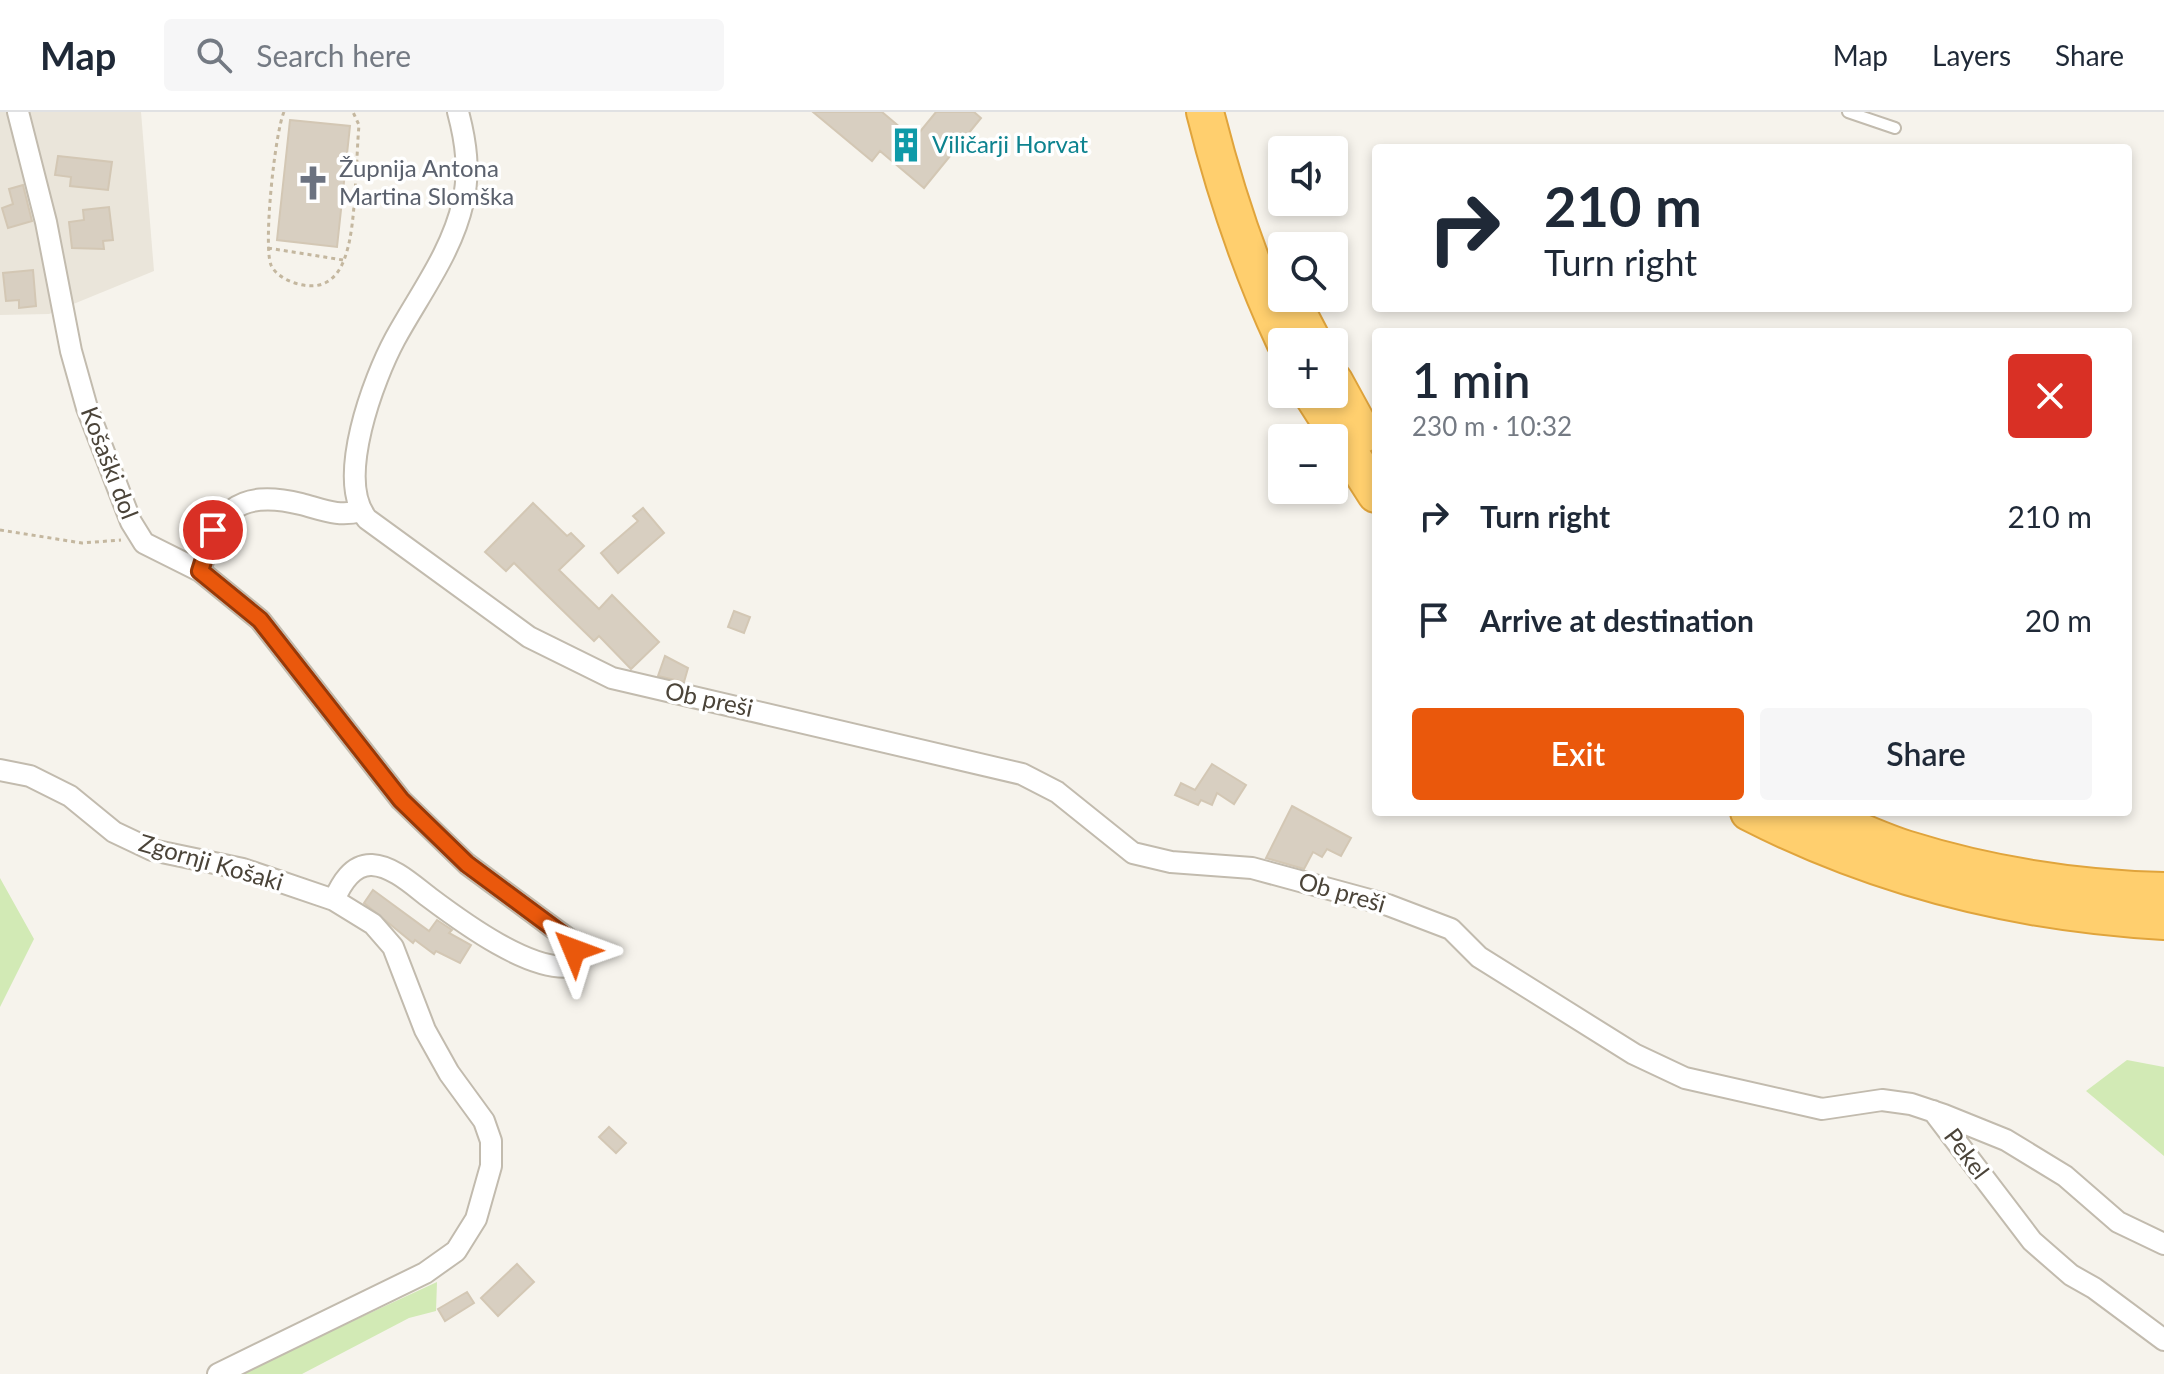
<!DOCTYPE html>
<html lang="en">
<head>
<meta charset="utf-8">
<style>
  body { margin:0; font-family:Lato,sans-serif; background:#f6f6f7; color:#1f2937; height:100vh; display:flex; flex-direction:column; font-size:30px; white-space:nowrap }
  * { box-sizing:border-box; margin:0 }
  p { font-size:26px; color:#747a83 }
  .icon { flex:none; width:44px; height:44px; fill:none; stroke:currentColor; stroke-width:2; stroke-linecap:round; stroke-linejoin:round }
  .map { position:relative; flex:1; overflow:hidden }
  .drawer { position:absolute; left:1372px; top:216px; width:760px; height:488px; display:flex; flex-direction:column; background:#fff; border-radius:8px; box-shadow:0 4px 12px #0003 }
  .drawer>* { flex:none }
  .guide { position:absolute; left:1372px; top:32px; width:760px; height:168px; border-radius:8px; box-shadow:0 4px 12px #0003; background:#fff; color:#1f2937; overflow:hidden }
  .fabs { position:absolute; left:1268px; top:24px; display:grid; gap:16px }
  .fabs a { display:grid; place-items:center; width:80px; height:80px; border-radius:8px; background:#fff; box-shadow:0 4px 12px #0003; font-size:40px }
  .pin { position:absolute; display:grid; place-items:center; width:68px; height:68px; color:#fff; margin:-34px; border:4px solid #fff; border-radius:50%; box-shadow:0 2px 8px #0007 }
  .me { position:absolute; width:88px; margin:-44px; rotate:314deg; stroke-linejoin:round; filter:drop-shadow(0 0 6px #0008) }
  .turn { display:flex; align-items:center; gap:28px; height:168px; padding:0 40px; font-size:36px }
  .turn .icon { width:104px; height:104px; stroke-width:2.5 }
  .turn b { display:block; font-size:56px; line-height:68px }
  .round { display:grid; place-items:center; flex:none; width:84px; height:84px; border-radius:8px; background:#f6f6f7 }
  .head { display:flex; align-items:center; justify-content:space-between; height:136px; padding:0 40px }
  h1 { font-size:48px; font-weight:600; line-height:60px }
  .cta { display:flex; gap:16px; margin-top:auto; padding:16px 40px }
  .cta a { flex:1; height:92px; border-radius:8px; background:#ea580c; color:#fff; font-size:32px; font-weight:600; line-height:92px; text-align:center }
  .cta a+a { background:#f6f6f7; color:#1f2937 }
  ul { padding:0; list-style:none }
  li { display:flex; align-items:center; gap:24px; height:104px; padding:0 40px }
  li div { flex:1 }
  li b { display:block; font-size:30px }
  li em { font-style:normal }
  header { display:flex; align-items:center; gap:48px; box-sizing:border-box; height:112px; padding:0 40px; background:#fff; border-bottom:2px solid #e0e1e3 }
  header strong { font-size:38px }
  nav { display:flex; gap:44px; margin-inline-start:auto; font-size:28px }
  .search { width:560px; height:72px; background:#f6f6f7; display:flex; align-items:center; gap:20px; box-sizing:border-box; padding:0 28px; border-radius:8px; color:#747a83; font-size:30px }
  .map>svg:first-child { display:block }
  .residential { fill:#eae5da }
  .green { fill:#d2eab5 }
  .building { fill:#d8cfc1; stroke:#d3c7b4; stroke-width:2 }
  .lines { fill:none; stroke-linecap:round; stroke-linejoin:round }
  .lane-casing { stroke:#c2bbae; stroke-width:14 }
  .street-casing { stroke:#c2bbae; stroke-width:24 }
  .highway-casing { stroke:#e0a43c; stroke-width:40 }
  .path { stroke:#c4b79f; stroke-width:3; stroke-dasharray:4 4; stroke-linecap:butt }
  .lane { stroke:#fff; stroke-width:10 }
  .street { stroke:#fff; stroke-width:20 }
  .highway { stroke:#ffcf6e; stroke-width:36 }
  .route-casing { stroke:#983908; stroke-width:20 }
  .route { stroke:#ea580c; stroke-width:14 }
  .labels { text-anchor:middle; stroke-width:7; stroke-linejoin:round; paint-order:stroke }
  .culture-label { font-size:24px; fill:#0d838f; stroke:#fff; text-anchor:start }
  .worship-label { font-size:24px; fill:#5b616d; stroke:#fff; text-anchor:start }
  .street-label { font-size:24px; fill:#4b4439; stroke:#fff }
</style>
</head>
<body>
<header>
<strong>Map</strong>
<div class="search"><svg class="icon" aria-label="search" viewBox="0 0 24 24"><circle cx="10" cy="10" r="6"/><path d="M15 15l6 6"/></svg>Search here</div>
<nav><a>Map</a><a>Layers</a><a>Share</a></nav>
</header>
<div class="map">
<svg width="2164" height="1262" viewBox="0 0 2164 1262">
  <rect width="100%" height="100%" fill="#f6f3ec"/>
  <path class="residential" d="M0,0h141l13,159 -105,43 -49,1z"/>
  <path class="green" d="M0,766l34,61 -34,68z
    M2127,948l37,7v89l-78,-65z
    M437,1170l-1,29 -27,7 -107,56h-64z"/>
  <path class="building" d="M813,0h69l32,27 22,-27h38l7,6 -57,70 -44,-37 -8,10z
    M290,8l60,6 -13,121 -60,-7z
    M58,44l54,6 -4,28 -38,-4 1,-9 -16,-2z
    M23,73l9,36 -24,7 -6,-20 11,-4 -4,-15z
    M109,95l4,33 -10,1 1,8 -32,-1 -3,-26 15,-2 -1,-10z
    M33,158l3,36 -17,2v-8l-13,1 -3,-28z
    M533,391l34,33 4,-3 13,13 -25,24 40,39 13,-14 47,47 -28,27 -32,-33 -5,5 -80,-78 -8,8 -21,-19z
    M643,396l21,25 -46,40 -17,-20 37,-32 -5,-5z
    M734,499l16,6 -6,16 -16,-6z
    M665,544l23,12 -4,14 -26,-6z
    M1212,652l34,21 -12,19 -17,-11 -5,12 -11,-5 -3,5 -23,-10 6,-12 14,7z
    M1292,694l59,32 -10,18 -14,-7 -5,8 -9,-5 -9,17 -38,-11z
    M373,778l56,41 8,-11 15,10 -3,3 22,12 -11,18 -24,-12 -2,3 -19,-14 -2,3 -49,-40z
    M609,1015l17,16 -10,10 -17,-16z
    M517,1152l17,18 -36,34 -17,-18z
    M467,1180l7,11 -29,18 -7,-12z"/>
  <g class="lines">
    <g class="lane-casing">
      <path id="lane" d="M1848,0l47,16"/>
    </g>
    <g class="street-casing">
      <path id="street" d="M18,0l28,110 25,129 16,57 44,114 13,21 56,28 60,49 141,180 66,64 104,77 6,17 -5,8c-41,7 -110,-44 -142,-68 -16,-12 -37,-32 -58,-33 -20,-1 -31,19 -38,35
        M458,0c8,30 12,59 5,90 -11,50 -44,93 -68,137 -21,39 -60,141 -28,180l162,118 83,41 410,96 35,18 76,61 38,9 81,6 136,37 63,24 28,28 155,97 51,24 137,31 60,-9 29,4 33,11 62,25 59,36 53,46 46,22
        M200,459c17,-58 36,-83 101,-67 23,6 37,13 60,7
        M0,658l30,6 40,20 44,36 38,18 91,19 91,31 39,24 20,23 32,83 24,43 35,48 7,20v25l-15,53 -20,32 -31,22 -207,101
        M1933,999l99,130 39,34 23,13 70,52"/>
    </g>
    <g class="highway-casing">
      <path id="highway" d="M1205,0c20,80 45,155 80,230
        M1290,186l23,44
        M1334,269l29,53
        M1312,282l64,100
        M1749,700c129,66 270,101 415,109
        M1814,700c30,12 60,27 91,37 83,26 172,40 259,42"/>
    </g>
    <path class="path" d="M284,0c-9,20 -21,133 -13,153 7,16 38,26 54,18 11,-5 18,-18 21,-29 10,-28 10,-96 13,-129l-6,-13
      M268,136l75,12
      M0,418l82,13 39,-3"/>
    <use href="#lane" class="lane"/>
    <use href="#street" class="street"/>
    <use href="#highway" class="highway"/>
  </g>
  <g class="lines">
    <g class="route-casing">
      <path id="route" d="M213,418l-13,41 60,49 141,180 66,64 104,77 3,9"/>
    </g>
    <use href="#route" class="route"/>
  </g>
  <defs>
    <g id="building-bare" transform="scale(2.76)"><path d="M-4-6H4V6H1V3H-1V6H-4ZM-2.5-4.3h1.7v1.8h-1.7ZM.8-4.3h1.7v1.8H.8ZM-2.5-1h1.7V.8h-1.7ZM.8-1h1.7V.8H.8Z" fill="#0f9aa8" stroke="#fff" stroke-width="2.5" paint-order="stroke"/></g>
    <g id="church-bare" transform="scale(2.76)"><path d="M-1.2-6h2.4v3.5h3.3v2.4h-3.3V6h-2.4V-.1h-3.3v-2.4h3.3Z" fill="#6b7280" stroke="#fff" stroke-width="2.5" paint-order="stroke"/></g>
  </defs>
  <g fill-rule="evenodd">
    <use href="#building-bare" x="906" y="33"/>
    <use href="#church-bare" x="313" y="71"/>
  </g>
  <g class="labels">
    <g class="culture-label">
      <text x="932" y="41">Viličarji Horvat</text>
    </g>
    <g class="worship-label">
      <text x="339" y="65">Župnija Antona<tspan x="339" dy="28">Martina Slomška</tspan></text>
    </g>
    <g class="street-label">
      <text transform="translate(109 351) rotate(69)" y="8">Košaški dol</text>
      <text transform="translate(709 588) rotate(12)" y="8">Ob preši</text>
      <text transform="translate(211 751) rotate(16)" y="8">Zgornji Košaki</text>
      <text transform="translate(1342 781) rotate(16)" y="8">Ob preši</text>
      <text transform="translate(1966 1042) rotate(53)" y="8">Pekel</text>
    </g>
  </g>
</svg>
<div class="fabs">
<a><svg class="icon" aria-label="sound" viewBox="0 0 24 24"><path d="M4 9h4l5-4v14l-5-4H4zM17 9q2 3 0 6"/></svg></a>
<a><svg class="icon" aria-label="search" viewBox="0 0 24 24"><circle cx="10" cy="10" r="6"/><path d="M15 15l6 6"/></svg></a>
<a>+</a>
<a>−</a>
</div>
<div class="pin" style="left:213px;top:418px;background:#d93025"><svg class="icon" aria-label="arrive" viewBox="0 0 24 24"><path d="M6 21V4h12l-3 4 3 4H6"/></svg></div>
<svg class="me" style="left:574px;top:838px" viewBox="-20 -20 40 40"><path d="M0-17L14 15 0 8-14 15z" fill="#ea580c" stroke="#fff" stroke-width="4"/></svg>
<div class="guide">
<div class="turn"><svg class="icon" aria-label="right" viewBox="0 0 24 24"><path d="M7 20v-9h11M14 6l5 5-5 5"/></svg><div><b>210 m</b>Turn right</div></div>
</div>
<section class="drawer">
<div class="head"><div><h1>1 min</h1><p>230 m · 10:32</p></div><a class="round" style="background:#d93025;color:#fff"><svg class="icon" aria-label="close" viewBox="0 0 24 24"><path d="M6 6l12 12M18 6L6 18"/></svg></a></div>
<ul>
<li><svg class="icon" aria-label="right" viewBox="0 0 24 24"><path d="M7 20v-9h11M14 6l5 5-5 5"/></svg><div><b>Turn right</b></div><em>210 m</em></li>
<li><svg class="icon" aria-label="arrive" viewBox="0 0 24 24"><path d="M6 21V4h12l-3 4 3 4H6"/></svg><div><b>Arrive at destination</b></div><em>20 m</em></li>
</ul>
<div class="cta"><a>Exit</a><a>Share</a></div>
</section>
</div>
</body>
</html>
